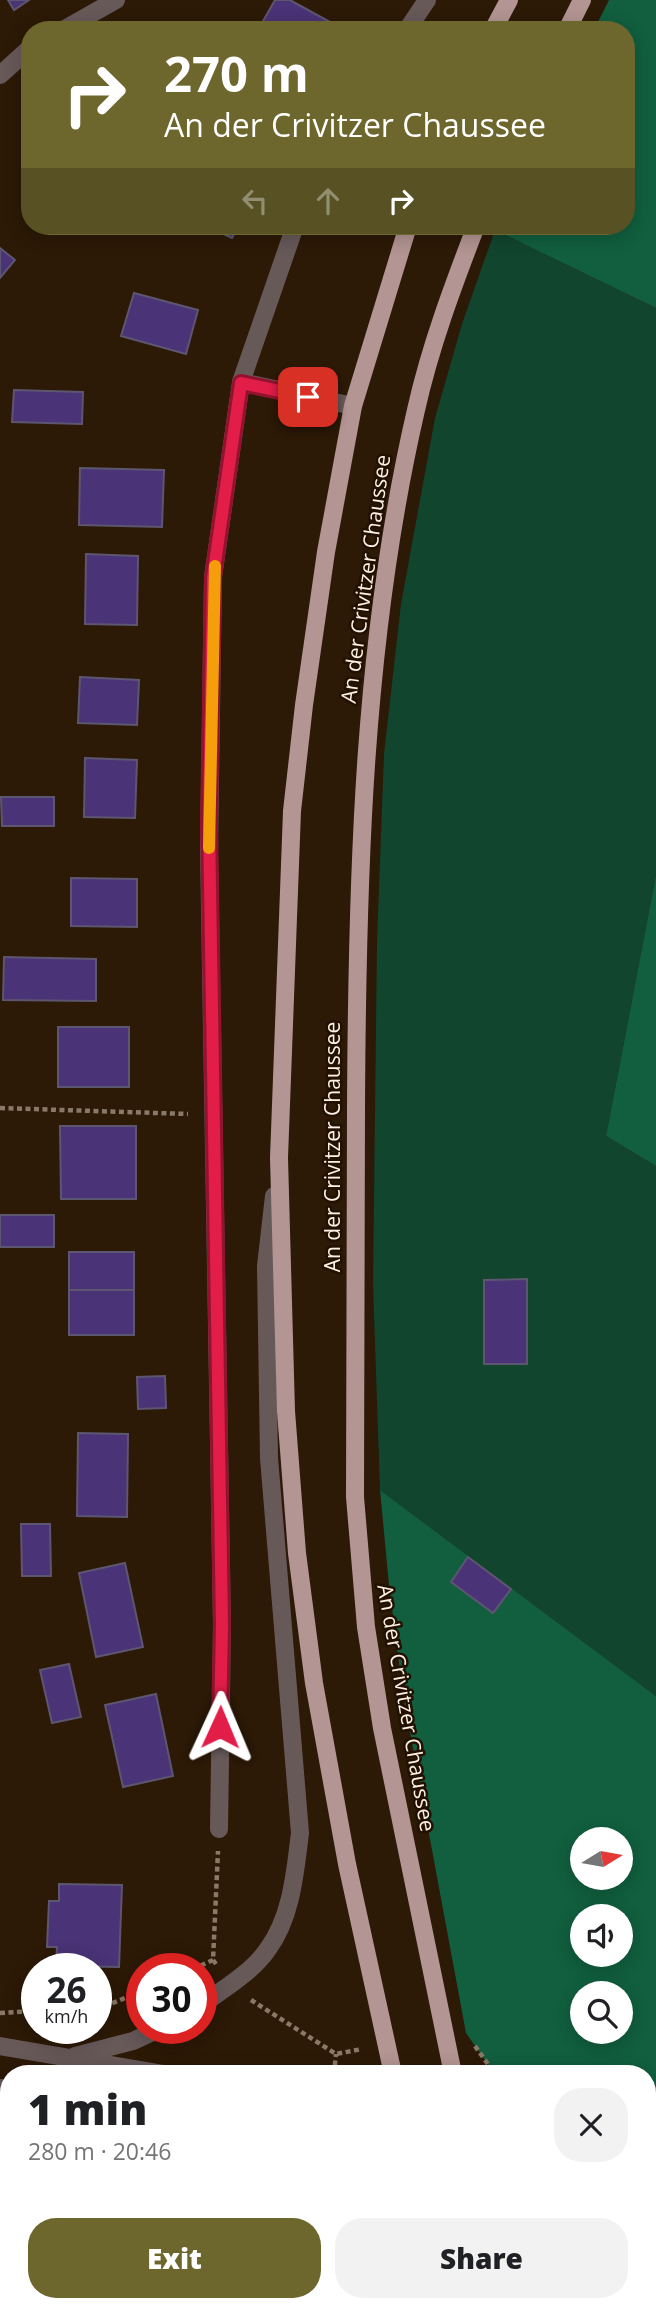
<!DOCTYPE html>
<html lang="en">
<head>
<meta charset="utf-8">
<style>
  body { margin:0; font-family:"Open Sans",sans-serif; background:#f2f2f2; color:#202124; height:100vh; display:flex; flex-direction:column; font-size:26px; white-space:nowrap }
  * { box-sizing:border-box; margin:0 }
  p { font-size:23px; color:#757577 }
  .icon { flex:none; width:38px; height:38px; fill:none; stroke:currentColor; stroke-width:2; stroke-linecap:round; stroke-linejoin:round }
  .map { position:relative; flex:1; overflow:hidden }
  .details { position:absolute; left:0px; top:2065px; width:656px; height:247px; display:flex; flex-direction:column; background:#fff; border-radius:28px 28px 0 0; box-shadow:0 4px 18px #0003 }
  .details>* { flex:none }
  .top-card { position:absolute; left:21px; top:21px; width:614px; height:214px; border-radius:28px; box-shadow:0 4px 18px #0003; background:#6d662d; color:#fff; overflow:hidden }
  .needle { width:46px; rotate:79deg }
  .controls { position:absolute; left:570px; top:1827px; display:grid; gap:14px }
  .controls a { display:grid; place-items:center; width:63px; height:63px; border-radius:50%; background:#fff; box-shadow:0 4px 18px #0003; font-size:35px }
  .speed { position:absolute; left:21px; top:1953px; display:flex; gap:14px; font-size:35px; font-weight:700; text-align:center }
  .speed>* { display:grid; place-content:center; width:91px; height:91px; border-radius:50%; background:#fff; box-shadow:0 4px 18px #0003; line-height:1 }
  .speed small { font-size:18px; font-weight:400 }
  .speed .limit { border:10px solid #d22; background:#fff; color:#111 }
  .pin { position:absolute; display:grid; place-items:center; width:60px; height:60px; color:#fff; margin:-30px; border-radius:14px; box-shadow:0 4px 10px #0006 }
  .me { position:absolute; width:77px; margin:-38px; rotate:1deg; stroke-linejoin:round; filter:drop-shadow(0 0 5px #0008) }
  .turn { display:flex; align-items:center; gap:24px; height:147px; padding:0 28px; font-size:32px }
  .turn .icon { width:91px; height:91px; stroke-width:2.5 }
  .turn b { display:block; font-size:49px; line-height:60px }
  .lanes { display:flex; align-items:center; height:66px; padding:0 28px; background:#0003; justify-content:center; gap:35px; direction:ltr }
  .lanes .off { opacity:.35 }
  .round { display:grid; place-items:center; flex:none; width:74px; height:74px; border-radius:28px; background:#f2f2f2 }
  .headline { display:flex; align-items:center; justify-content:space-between; height:119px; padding:0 28px }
  h1 { font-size:42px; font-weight:800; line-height:52px }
  .button { display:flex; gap:14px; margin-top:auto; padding:14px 28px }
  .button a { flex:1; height:80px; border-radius:28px; background:#6d662d; color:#fff; font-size:28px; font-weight:800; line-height:80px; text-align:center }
  .button a+a { background:#f2f2f2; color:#202124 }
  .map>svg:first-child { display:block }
  .green { fill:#11452e }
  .forest { fill:#115f3f; fill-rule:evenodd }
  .building { fill:#4a3376; stroke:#5d5670; stroke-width:2 }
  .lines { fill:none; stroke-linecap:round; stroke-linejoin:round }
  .path { stroke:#897969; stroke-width:4.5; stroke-dasharray:5 3.5; stroke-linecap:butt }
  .minor { stroke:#685959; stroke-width:18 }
  .major { stroke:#b39593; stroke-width:18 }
  .route-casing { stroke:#92132f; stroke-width:18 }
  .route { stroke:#e11d48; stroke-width:12 }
  .slow { stroke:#f59e0b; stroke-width:12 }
  .labels { text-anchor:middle; stroke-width:5; stroke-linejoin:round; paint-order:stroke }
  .street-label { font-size:21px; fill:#fdf0e4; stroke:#221000 }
</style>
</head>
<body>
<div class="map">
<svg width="656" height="2311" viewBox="0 0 656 2311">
  <rect width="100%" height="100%" fill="#2c1906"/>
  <path class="green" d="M495,230l161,78v567l-50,261 50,30v530l-276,-206 -7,-206 4,-343 7,-187 17,-150 34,-186 27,-94z"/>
  <path class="forest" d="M609,0h47v308l-161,-78 2,-4h129v-196h-32z
    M656,875v291l-50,-30z
    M380,1490l276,206v484l-8,-9v-97h-153l-29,-41 -63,-339 -14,-109zM583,1839h38v39h-38zM583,1916h38v39h-38zM583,1993h38v39h-38z
    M0,2129l9,1v173h302l-22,8h-289z"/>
  <path class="building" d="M8,0h21l-15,10z
    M275,0h15l40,22 -4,8h-68z
    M206,226h32l-6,12z
    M0,248l15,12 -15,18z
    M134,293l64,17 -12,44 -65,-18z
    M14,390l69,2 -1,32 -70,-2z
    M80,468l84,2 -2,57 -83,-2z
    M86,554l52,2 -1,69 -52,-1z
    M80,677l59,3 -2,45 -59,-2z
    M85,758l52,2 -2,58 -51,-1z
    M1,797h53v29h-52z
    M71,878l66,1v48l-66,-1z
    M4,957l92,2v42l-93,-1z
    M58,1027h71v60h-71z
    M60,1126h76v73h-75z
    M0,1215h54v32h-54z
    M69,1252h65v38h-65z
    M527,1279v85h-43v-84z
    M69,1290h65v45h-65z
    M165,1376l1,32 -28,1 -1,-32z
    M78,1433l50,1 -1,83 -50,-1z
    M21,1524h29l1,52h-29z
    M468,1557l43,32 -18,24 -42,-31z
    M125,1563l18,84 -47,10 -17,-84z
    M69,1664l12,53 -29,6 -12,-53z
    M156,1694l17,82 -50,11 -18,-82z
    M59,1884l63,1 -3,82 -63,-1 1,-19h-10l2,-46h10z"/>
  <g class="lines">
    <path class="path" d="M0,1108l188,6
      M216,1964l-3,-4 5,-109
      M193,1969l20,-9
      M251,2000l85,54 26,-5
      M96,2007h7l39,-16
      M0,2013l37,-2
      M475,2046l20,28
      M334,2074l2,-20
      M0,2118l9,1
      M407,2303l3,8
      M563,2303l1,8
      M619,2303l5,8
      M188,2311l12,-8"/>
    <path class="minor" d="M63,30l53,-30
      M407,30l20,-30
      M0,75l30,-27
      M241,382l112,24
      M219,1829l3,-204 -13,-774 4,-274 28,-195 54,-156
      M201,2005c23,-16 51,-33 67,-56 24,-33 27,-77 32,-116l-31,-375 -3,-192 8,-70
      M0,2046l164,28
      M75,2056l58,-15 28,-13
      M0,2088l9,1
      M648,2206l8,13"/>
    <path class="major" d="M493,30l16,-30
      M567,30l15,-30
      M393,2074l-46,-210 -33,-181 -17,-130 -11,-142 -7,-253 13,-347 12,-106 22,-153 27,-146 55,-180
      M453,2074l-71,-346 -16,-101 -11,-130c1,-129 1,-258 1,-387 1,-235 7,-471 60,-700 14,-63 37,-124 60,-184
      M446,2303l1,8
      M503,2303l1,8"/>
  </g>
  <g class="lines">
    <g class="route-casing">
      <path id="route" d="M220,1727l2,-102 -13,-801 4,-247 28,-194 67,14"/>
    </g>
    <use href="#route" class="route"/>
    <path class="slow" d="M209,848l6,-282"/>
  </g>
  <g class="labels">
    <g class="street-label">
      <text transform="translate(366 579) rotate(-82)" y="7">An der Crivitzer Chaussee</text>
      <text transform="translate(333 1147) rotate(-90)" y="7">An der Crivitzer Chaussee</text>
      <text transform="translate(406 1708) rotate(80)" y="7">An der Crivitzer Chaussee</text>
    </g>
  </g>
</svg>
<div class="controls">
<a><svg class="needle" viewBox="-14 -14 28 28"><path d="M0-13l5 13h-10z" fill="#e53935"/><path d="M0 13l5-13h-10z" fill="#757577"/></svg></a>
<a><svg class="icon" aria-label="sound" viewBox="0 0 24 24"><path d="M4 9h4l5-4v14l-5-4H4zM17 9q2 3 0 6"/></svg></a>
<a><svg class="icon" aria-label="search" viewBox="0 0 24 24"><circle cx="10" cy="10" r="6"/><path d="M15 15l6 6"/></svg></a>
</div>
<div class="speed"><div>26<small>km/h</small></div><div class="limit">30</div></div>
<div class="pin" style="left:308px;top:397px;background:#d93025"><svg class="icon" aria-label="arrive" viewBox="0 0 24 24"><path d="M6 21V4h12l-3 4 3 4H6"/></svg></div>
<svg class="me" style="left:220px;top:1727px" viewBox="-20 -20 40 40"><path d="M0-17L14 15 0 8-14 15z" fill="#e11d48" stroke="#fff" stroke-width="4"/></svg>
<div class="top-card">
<div class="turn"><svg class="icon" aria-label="right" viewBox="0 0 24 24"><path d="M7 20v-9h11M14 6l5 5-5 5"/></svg><div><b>270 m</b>An der Crivitzer Chaussee</div></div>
<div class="lanes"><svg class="icon off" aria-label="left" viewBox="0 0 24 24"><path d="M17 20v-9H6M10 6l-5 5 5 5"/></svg><svg class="icon off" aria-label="ahead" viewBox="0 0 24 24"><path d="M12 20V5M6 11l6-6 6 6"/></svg><svg class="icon" aria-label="right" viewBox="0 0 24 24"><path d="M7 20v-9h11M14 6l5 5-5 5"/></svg></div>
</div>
<section class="details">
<div class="headline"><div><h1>1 min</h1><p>280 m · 20:46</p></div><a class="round"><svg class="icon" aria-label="close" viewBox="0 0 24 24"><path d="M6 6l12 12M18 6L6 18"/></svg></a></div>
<div class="button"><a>Exit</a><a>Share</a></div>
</section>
</div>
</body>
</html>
